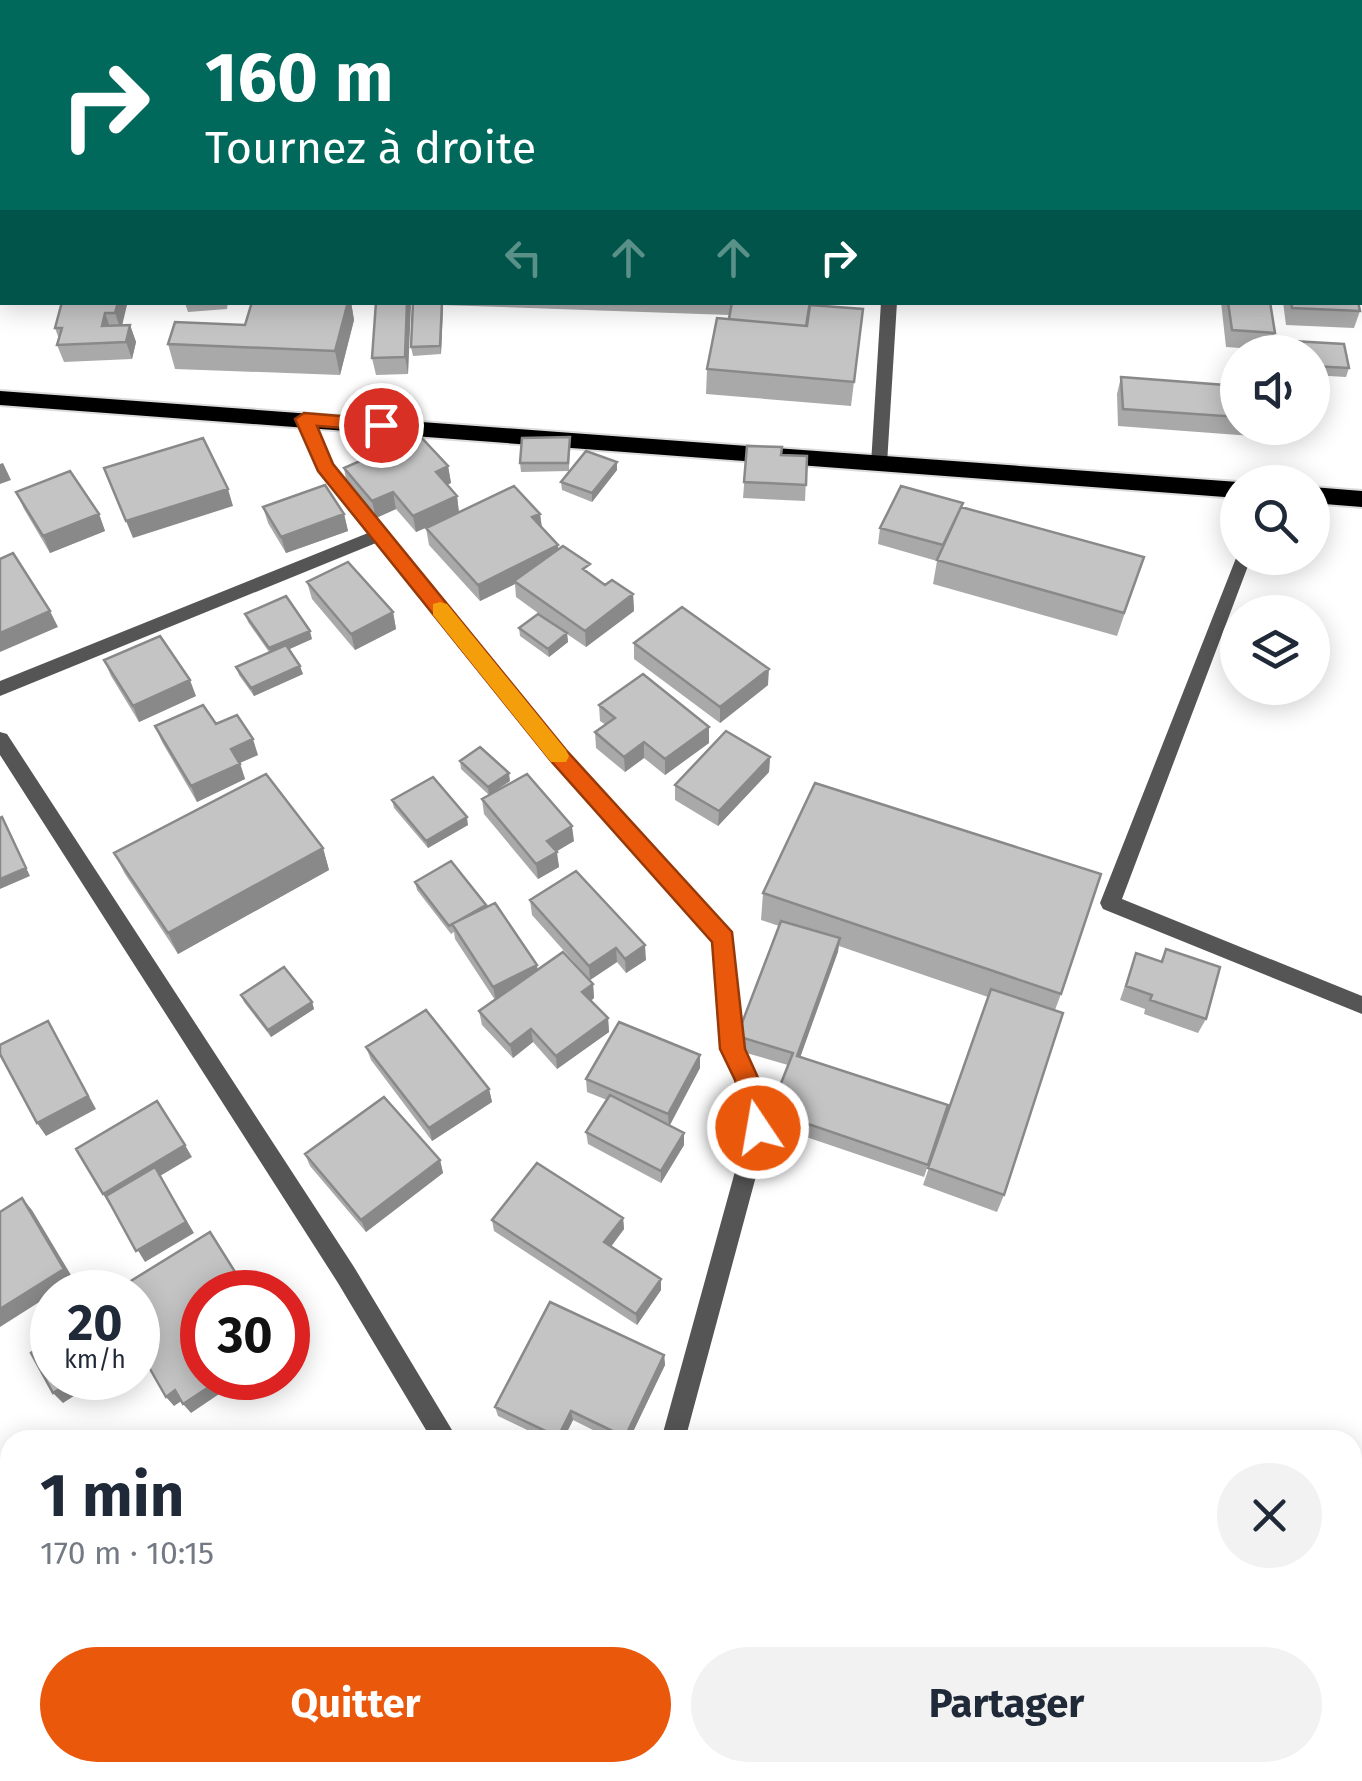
<!DOCTYPE html>
<html lang="fr">
<head>
<meta charset="utf-8">
<style>
  body { margin:0; font-family:"Fira Sans",sans-serif; background:#f2f2f3; color:#1f2937; height:100vh; display:flex; flex-direction:column; font-size:38px; white-space:nowrap }
  * { box-sizing:border-box; margin:0 }
  p { font-size:32px; color:#747a83 }
  .icon { flex:none; width:55px; height:55px; fill:none; stroke:currentColor; stroke-width:2; stroke-linecap:round; stroke-linejoin:round }
  .map { position:relative; flex:1; overflow:hidden }
  .side { position:absolute; left:0px; top:1430px; width:1362px; height:352px; display:flex; flex-direction:column; background:#fff; border-radius:30px 30px 0 0; box-shadow:0 5px 25px #0003 }
  .side>* { flex:none }
  .banner { position:absolute; left:0px; top:0px; width:1362px; height:305px; box-shadow:0 5px 25px #0003; background:#00695c; color:#fff; overflow:hidden }
  .buttons { position:absolute; left:1220px; top:335px; display:grid; gap:20px }
  .buttons a { display:grid; place-items:center; width:110px; height:110px; border-radius:50%; background:#fff; box-shadow:0 5px 25px #0003; font-size:50px }
  .speed { position:absolute; left:30px; top:1270px; display:flex; gap:20px; font-size:50px; font-weight:700; text-align:center }
  .speed>* { display:grid; place-content:center; width:130px; height:130px; border-radius:50%; background:#fff; box-shadow:0 5px 25px #0003; line-height:1 }
  .speed small { font-size:25px; font-weight:400 }
  .speed .limit { border:15px solid #d22; background:#fff; color:#111 }
  .pin { position:absolute; display:grid; place-items:center; width:85px; height:85px; color:#fff; margin:-42px; border:5px solid #fff; border-radius:50%; box-shadow:0 2px 10px #0007 }
  .me { position:absolute; width:110px; margin:-55px; rotate:348deg; stroke-linejoin:round; filter:drop-shadow(0 0 8px #0008) }
  .turn { display:flex; align-items:center; gap:35px; height:210px; padding:0 40px; font-size:45px }
  .turn .icon { width:130px; height:130px; stroke-width:2.5 }
  .turn b { display:block; font-size:70px; line-height:85px }
  .lanes { display:flex; align-items:center; height:95px; padding:0 40px; background:#0003; justify-content:center; gap:50px; direction:ltr }
  .lanes .off { opacity:.35 }
  .round { display:grid; place-items:center; flex:none; width:105px; height:105px; border-radius:52px; background:#f2f2f3 }
  .headline { display:flex; align-items:center; justify-content:space-between; height:170px; padding:0 40px }
  h1 { font-size:60px; font-weight:700; line-height:75px }
  .primary-button { display:flex; gap:20px; margin-top:auto; padding:20px 40px }
  .primary-button a { flex:1; height:115px; border-radius:60px; background:#ea580c; color:#fff; font-size:40px; font-weight:700; line-height:115px; text-align:center }
  .primary-button a+a { background:#f2f2f3; color:#1f2937 }
  .map>svg:first-child { display:block }
  .lines { fill:none; stroke-linecap:round; stroke-linejoin:round }
  .trunk-casing { stroke:#dbdbdb; stroke-width:4 }
  .minor { fill:#555; fill-rule:evenodd }
  .trunk { fill:#000; fill-rule:evenodd }
  .wall { fill:#a9a9a9 }
  .shaded-wall { fill:#898989 }
  .building { fill:#c4c4c4; stroke:#898989; stroke-width:2.5 }
  .route { fill:#ea580c; stroke:#983908; stroke-width:2.5 }
  .slow { fill:#f59e0b }
</style>
</head>
<body>
<div class="map">
<svg width="1362" height="1781" viewBox="0 0 1362 1781">
  <rect width="100%" height="100%" fill="#fff"/>
  <g class="lines">
    <g class="trunk-casing">
      <path id="trunk" d="M0,391l1238,91h2l-2,16 -1238,-93z
        M1312,487l50,4v16l-50,-4z"/>
    </g>
    <path class="minor" d="M611,0h13l1,2h-13z
      M2,35v8l-2,1v-8z
      M0,161h2v8h-2z
      M1360,260h2v10h-2z
      M881,302h16l-10,162 -8,6 -8,-6z
      M305,414l8,5 19,45 53,67 181,219 164,183 14,116 14,31 11,48 -84,312h-24l86,-312 -11,-48 -14,-31 -9,-107 -161,-182 -176,-217 -376,153v-15l368,-148 -49,-63 -22,-51z
      M1238,553v5h13l-129,341 240,97v18l-259,-105 -3,-6z
      M0,732l7,2 347,533 104,173h-26l-94,-157 -338,-528z
      M391,1772h35l-3,9h-36z
      M630,1772h28l4,9h-29z"/>
    <use href="#trunk" class="trunk"/>
  </g>
  <path class="wall" d="M62,302h64l-4,23h8l6,17 -4,17 -68,3 -7,-17 2,-6 -4,-11z
    M228,302l-1,7 -39,3 -3,-9z
    M252,302h99l3,18 -14,55 -165,-6 -7,-25 77,-19z
    M376,302h434l-1,11 54,-4 -12,97 -145,-12 1,-25 22,-54 -287,-10 -1,49 -28,2 -2,-9 2,-43h-3l-2,70 -32,1 -4,-17z
    M1221,302h49l5,31 -6,17 -43,-3z
    M1283,302h75l2,9 -6,17 -68,-3z
    M1292,341l57,27 -3,9 -34,-2v-23h-23z
    M1121,377l117,9v42h45l-4,10 -161,-12 -1,-32z
    M570,437l-1,34 -48,1 -1,-9z
    M747,446l34,9 26,1 -2,45 -62,-3z
    M448,466l3,17 -4,2 10,11 2,17 -43,19 -20,-23 -20,9 -29,-33 -3,-17z
    M617,470l-25,32 -30,-12 -1,-8z
    M16,492l83,22 6,17 -55,22 -26,-44z
    M263,507l81,7 4,17 -62,22 -18,-30z
    M962,507l182,50 -27,79 -184,-52 4,-23 -59,-17 2,-16z
    M540,514l2,13 16,22 47,36 28,9 1,17 -48,36 -19,-13 1,8 -19,15 -29,-21 -1,-8 41,1 -44,-32 -1,-13 -35,17 -51,-56 -3,-17z
    M307,582l86,30 3,17 -41,21 -43,-51z
    M245,614l67,25 -23,10 14,25 -49,22 -15,-21 -3,-8 33,-15 -21,-30z
    M634,643l134,42 -48,38 -86,-64z
    M104,660l92,36 -57,26 -28,-46z
    M599,705l110,22v16l-44,32 -21,-17 -19,14 -29,-24 -1,-16 11,-7 -6,-4z
    M216,724l42,31 -18,8 5,16 -48,23 -35,-60 -7,-16z
    M770,757l-1,15 -51,54 -43,-26v-15z
    M460,761l50,20 -20,13 84,47 -18,10 3,16 -21,12 -54,-65 -2,-15 7,-4 -28,-26z
    M392,800l76,25 -40,23 -34,-40z
    M323,848l6,22 -151,84 -53,-80 -11,-21z
    M415,882l72,25 51,63 55,14 1,14 -3,3 17,17 1,14 -52,37 -24,-27 -20,16 -31,-33 -3,-14 16,-11 -40,-61 -1,-7 -3,2 -34,-44z
    M763,893l298,101 -6,16 -51,185 -7,17 -74,-27 65,-188 -149,-51 -39,111 148,48 -24,72 -156,-53 2,-13 18,-46 -52,-15 1,-14 42,-110 -18,-6z
    M530,900l116,60 -20,13 -9,-11 -27,18 -58,-65z
    M1166,949l40,70 -8,14 -54,-19 1,-5 -25,-9 16,-47 24,9z
    M241,995l71,7 2,7 -43,28 -27,-35z
    M366,1047l123,42 3,13 -60,39 -61,-81z
    M700,1068l-31,57 15,20 -23,38 -73,-39 -2,-12 21,-32 -20,-8 -1,-13z
    M305,1154l135,6 3,13 -77,59 -56,-66z
    M623,1218l1,11 -13,18 50,43 -24,35 -143,-94 -2,-11z
    M664,1355l1,10 -36,75h-16l-40,-20 -10,20h-15l-50,-24 -3,-9z"/>
  <path class="shaded-wall" d="M8,0h13l1,2h-13z
    M27,0h24l1,2h-29l-1,-1z
    M62,0h28v2h-37z
    M2,79v18l-2,1v-18z
    M118,302h8l1,3 -6,25 -6,-17z
    M348,302h3l3,18 -14,55 -5,-24z
    M407,302h3l1,4 -3,68 -3,-17z
    M442,302l1,8 -2,44 -1,-8z
    M105,313l6,17 -9,-4z
    M130,325l6,17 -4,17 -6,-17z
    M617,462v8l-25,32v-9z
    M3,463l8,17 -11,4v-20z
    M448,466l3,17 -13,6 -2,-17z
    M228,489l5,17 -100,32 -7,-17z
    M393,492l3,17 -20,9 -4,-17z
    M457,496l2,17 -43,19 -3,-16z
    M99,514l6,17 -55,22 -7,-17z
    M344,514l4,17 -62,22 -5,-16z
    M540,514l2,16 -10,-13z
    M558,545l1,16 -45,20 1,3 -35,17 -2,-16z
    M633,594l1,17 -48,36 -1,-16z
    M50,611l8,16 -58,25v-19z
    M393,612l3,17 -41,21 -4,-16z
    M310,631l2,8 -40,18 -3,-9z
    M567,633l1,9 -19,15 -1,-8z
    M300,666l3,8 -49,22 -3,-8z
    M769,669l-1,16 -48,38v-16z
    M190,680l6,16 -57,26 -6,-16z
    M709,727v16l-44,32v-16z
    M253,739l5,16 -21,9 -6,-15z
    M644,742v16l-19,14 -1,-15z
    M770,757l-1,15 -51,54 1,-15z
    M240,764l5,15 -48,23 -6,-16z
    M509,773l1,8 -21,14 -1,-8z
    M2,817l28,59 -30,13v-10z
    M467,817l1,8 -40,23 -2,-7z
    M572,826l2,15 -25,15 -2,-15z
    M323,848l6,22 -151,84 -10,-21z
    M557,852l2,15 -21,12 -2,-15z
    M840,938l-2,14 -42,117 1,-13z
    M645,945l1,15 -20,13 -1,-14z
    M616,948l1,14 -27,18 -1,-14z
    M537,965l2,14 -43,22 -3,-14z
    M593,984l1,14 -11,8 -1,-14z
    M312,1002l2,7 -43,28 -3,-7z
    M608,1018l1,14 -52,37 -1,-13z
    M48,1021l48,88 -50,27 -9,-13z
    M531,1029l2,13 -20,16 -3,-13z
    M700,1055v13l-31,59 -1,-13z
    M489,1089l3,13 -60,39 -3,-13z
    M684,1133v12l-23,38v-12z
    M185,1145l7,12 -32,19 34,57 -49,29 -42,-68z
    M440,1160l3,13 -77,59 -5,-12z
    M22,1198l10,12 42,70 -74,47v-18z
    M623,1218l1,11 -19,25 -1,-12z
    M661,1279v11l-24,35 -1,-11z
    M242,1283l6,9h-19z
    M664,1355l1,10 -36,75h-4v-3z
    M77,1378h25l-39,25 -10,-10z
    M220,1378l8,10 -37,25 -8,-9z
    M175,1390l8,10 -9,6 -8,-9z
    M571,1411l2,9 -10,20h-4l-1,-3z
    M10,1528v16l-10,7v-16z
    M10,1719v14l-10,-3v-3z
    M80,1772h13l4,9h-12z
    M182,1772h7l4,9h-6z
    M342,1772h17l-12,9h-17z"/>
  <path class="building" d="M210,0h88l2,2h-89z
    M302,0h40l-12,2h-27z
    M395,0h64l2,2h-74z
    M494,0h48l-3,1 2,1h-45z
    M751,0h30l5,2h-39z
    M0,58l2,7v14l-2,1z
    M2,100v38h-2v-37z
    M2,166v20l-2,-4v-15z
    M1362,193v40h-2v-30z
    M62,302h56l-3,11h-10l-3,13 28,-1 -4,17 -69,3 5,-17h-7z
    M252,302h96l-13,49 -167,-7 7,-22 70,3z
    M376,302h31l-2,55 -33,1z
    M413,302h29l-2,44 -29,1z
    M732,302h78l-4,24 -77,-7z
    M1228,302h42l5,31 -43,-3z
    M1291,302h67l2,9 -68,-3z
    M810,305l53,4 -9,73 -147,-13 10,-51 90,8z
    M1292,341l52,3 5,24 -37,-2v-14h-18z
    M1121,377l117,9v31l-115,-8z
    M419,435l29,31 -12,6 21,24 -44,20 -20,-24 -21,9 -28,-33z
    M570,437l-2,26h-48l2,-25z
    M203,438l25,51 -102,32 -22,-53z
    M747,446l35,1 -1,8 26,1 -1,29 -62,-3z
    M586,451l31,11 -25,31 -31,-11z
    M70,471l29,43 -56,22 -27,-44z
    M325,485l19,29 -63,23 -18,-30z
    M514,486l26,28 -8,3 26,28 -80,40 -52,-57z
    M901,486l62,17 -20,42 -63,-17z
    M961,507l183,50 -20,56 -187,-53z
    M563,546l27,18 -7,5 22,16 7,-5 21,14 -48,37 -71,-50z
    M13,553l37,58 -50,22v-74z
    M348,562l45,50 -42,22 -44,-52z
    M286,596l24,35 -41,17 -24,-34z
    M682,607l87,62 -49,38 -86,-64z
    M538,614l29,19 -19,16 -29,-21z
    M160,636l30,44 -57,26 -29,-46z
    M286,645l14,21 -49,22 -15,-21z
    M643,674l66,53 -44,32 -21,-17 -20,15 -29,-25 20,-14 -16,-13z
    M203,705l13,19 21,-9 16,24 -22,10 9,15 -49,22 -36,-60z
    M726,731l44,26 -51,54 -44,-26z
    M480,747l29,26 -21,14 -28,-26z
    M266,774l57,74 -155,85 -54,-80z
    M527,774l45,52 -25,15 10,11 -21,12 -54,-65z
    M433,777l34,40 -41,24 -34,-41z
    M815,783l286,91 -40,120 -298,-101z
    M2,817l24,51 -26,11v-61z
    M451,861l35,44 -37,21 -34,-44z
    M576,871l69,74 -20,14 -9,-11 -27,18 -59,-66z
    M495,903l42,62 -44,22 -41,-63z
    M781,921l59,17 -43,118 151,49 -20,60 -158,-54 23,-58 -56,-17z
    M1166,949l54,18 -14,52 -56,-19 2,-5 -26,-9 10,-33 26,9z
    M563,952l30,32 -11,8 26,26 -52,38 -25,-27 -21,16 -31,-34z
    M284,967l28,35 -44,28 -27,-35z
    M991,989l72,24 -59,182 -76,-27z
    M426,1010l63,79 -60,39 -63,-81z
    M48,1021l40,75 -51,27 -37,-69v-9z
    M619,1022l81,33 -32,59 -82,-35z
    M610,1095l74,38 -23,38 -75,-39z
    M384,1097l56,63 -79,60 -56,-66z
    M157,1101l28,44 -82,49 -27,-45z
    M537,1163l86,55 -19,24 57,37 -25,35 -144,-94z
    M155,1167l31,55 -50,29 -30,-55z
    M22,1198l42,71 -64,40v-97z
    M210,1232l32,51 -13,9h-27v86l19,1 -38,25 -8,-14 -9,7 -28,-49v-56h-25z
    M550,1302l114,53 -39,82 -54,-26 -13,26 -63,-30z
    M52,1339v39h25l-24,15 -22,-40z
    M7,1478l3,6v44l-10,7v-52z
    M8,1580l2,4v135l-10,8v-141z
    M10,1733v39h70l5,9h-85v-41z
    M128,1772h54l5,9h-54z
    M197,1772h145l-12,9h-129z"/>
  <path class="route" d="M304,413l84,7 2,5 -9,6 -64,-5 16,38 233,286 166,182 13,117 14,31 11,48 -3,8 -9,4 -9,-4 -14,-56 -15,-31 -8,-107 -161,-181 -233,-290 -23,-52z"/>
  <path class="slow" d="M440,602l7,2 119,146 3,6 -3,6h-15l-118,-147v-11z"/>
</svg>
<div class="buttons">
<a><svg class="icon" aria-label="sound" viewBox="0 0 24 24"><path d="M4 9h4l5-4v14l-5-4H4zM17 9q2 3 0 6"/></svg></a>
<a><svg class="icon" aria-label="search" viewBox="0 0 24 24"><circle cx="10" cy="10" r="6"/><path d="M15 15l6 6"/></svg></a>
<a><svg class="icon" aria-label="layers" viewBox="0 0 24 24"><path d="M12 4l9 5-9 5-9-5zM3 14l9 5 9-5"/></svg></a>
</div>
<div class="speed"><div>20<small>km/h</small></div><div class="limit">30</div></div>
<div class="pin" style="left:381px;top:425px;background:#d93025"><svg class="icon" aria-label="arrive" viewBox="0 0 24 24"><path d="M6 21V4h12l-3 4 3 4H6"/></svg></div>
<svg class="me" style="left:758px;top:1128px" viewBox="-20 -20 40 40"><circle r="17" fill="#ea580c" stroke="#fff" stroke-width="3"/><path d="M0-11L8 9 0 5-8 9z" fill="#fff"/></svg>
<div class="banner">
<div class="turn"><svg class="icon" aria-label="right" viewBox="0 0 24 24"><path d="M7 20v-9h11M14 6l5 5-5 5"/></svg><div><b>160 m</b>Tournez à droite</div></div>
<div class="lanes"><svg class="icon off" aria-label="left" viewBox="0 0 24 24"><path d="M17 20v-9H6M10 6l-5 5 5 5"/></svg><svg class="icon off" aria-label="ahead" viewBox="0 0 24 24"><path d="M12 20V5M6 11l6-6 6 6"/></svg><svg class="icon off" aria-label="ahead" viewBox="0 0 24 24"><path d="M12 20V5M6 11l6-6 6 6"/></svg><svg class="icon" aria-label="right" viewBox="0 0 24 24"><path d="M7 20v-9h11M14 6l5 5-5 5"/></svg></div>
</div>
<section class="side">
<div class="headline"><div><h1>1 min</h1><p>170 m · 10:15</p></div><a class="round"><svg class="icon" aria-label="close" viewBox="0 0 24 24"><path d="M6 6l12 12M18 6L6 18"/></svg></a></div>
<div class="primary-button"><a>Quitter</a><a>Partager</a></div>
</section>
</div>
</body>
</html>
